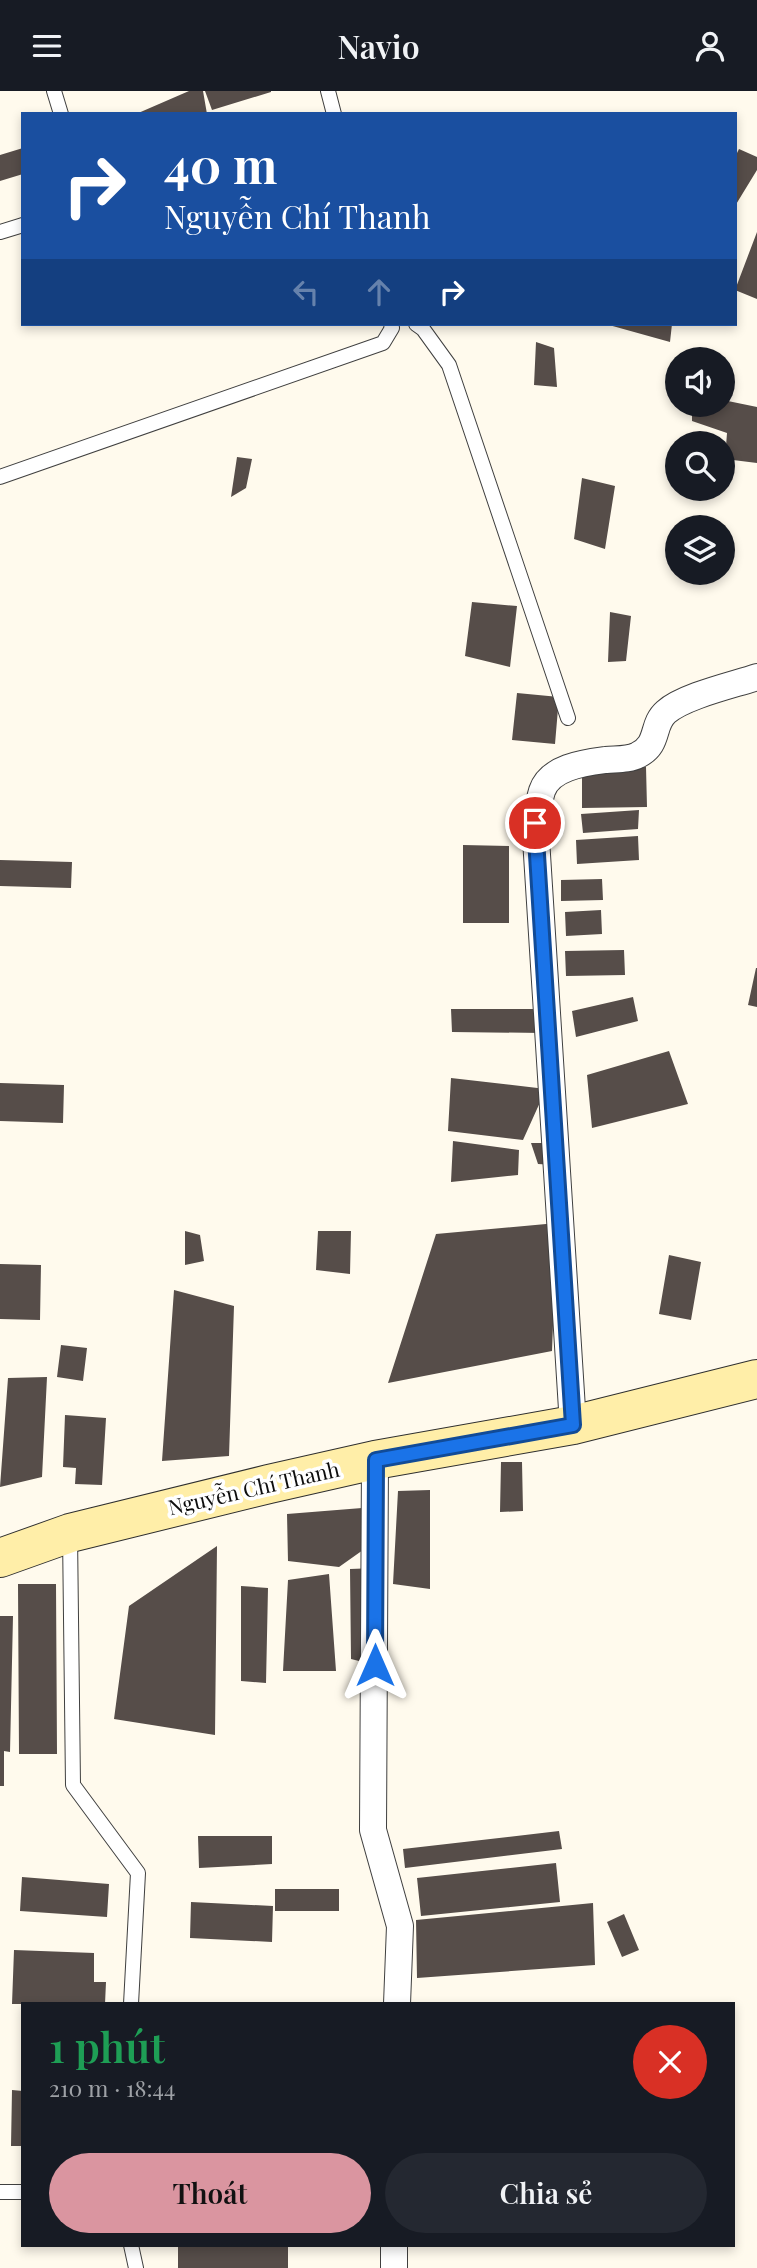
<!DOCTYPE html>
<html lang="vi">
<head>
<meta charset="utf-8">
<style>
  body { margin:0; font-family:"Playfair Display",serif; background:#242831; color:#f1f3f6; height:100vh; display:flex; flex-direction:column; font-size:26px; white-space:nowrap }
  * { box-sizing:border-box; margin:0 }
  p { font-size:23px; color:#9ea1a6 }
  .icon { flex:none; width:38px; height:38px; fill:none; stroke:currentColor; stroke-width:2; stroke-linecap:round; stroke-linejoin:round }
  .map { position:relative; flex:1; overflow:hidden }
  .side { position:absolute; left:21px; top:1911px; width:714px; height:245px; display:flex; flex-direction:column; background:#171b24; border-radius:0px; box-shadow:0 4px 10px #0003 }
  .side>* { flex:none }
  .hud { position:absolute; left:21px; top:21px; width:716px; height:214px; border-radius:0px; box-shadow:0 4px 10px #0003; background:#1a4fa0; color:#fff; overflow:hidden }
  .fabs { position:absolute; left:665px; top:256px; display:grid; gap:14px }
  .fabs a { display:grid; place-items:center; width:70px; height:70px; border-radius:50%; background:#171b24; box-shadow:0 4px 10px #0003; font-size:35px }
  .pin { position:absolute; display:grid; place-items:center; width:60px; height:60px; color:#fff; margin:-30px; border:4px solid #fff; border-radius:50%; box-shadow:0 2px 7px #0007 }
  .me { position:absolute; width:77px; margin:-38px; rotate:0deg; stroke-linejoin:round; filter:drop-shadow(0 0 5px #0008) }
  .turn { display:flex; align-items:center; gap:24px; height:147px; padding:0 28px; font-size:32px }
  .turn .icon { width:91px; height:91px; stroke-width:2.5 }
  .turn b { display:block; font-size:49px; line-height:60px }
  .lanes { display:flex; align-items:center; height:66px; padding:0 28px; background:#0003; justify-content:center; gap:35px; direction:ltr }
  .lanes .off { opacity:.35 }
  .round { display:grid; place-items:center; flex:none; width:74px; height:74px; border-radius:37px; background:#242831 }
  .head { display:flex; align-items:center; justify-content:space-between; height:119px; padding:0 28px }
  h1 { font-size:42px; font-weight:600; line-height:52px; color:#1e9e55 }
  .button { display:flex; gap:14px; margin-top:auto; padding:14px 28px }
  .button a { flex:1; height:80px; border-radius:42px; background:#da95a0; color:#111; font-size:28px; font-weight:600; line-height:80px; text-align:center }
  .button a+a { background:#242831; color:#f1f3f6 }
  header { display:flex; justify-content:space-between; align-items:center; height:91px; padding:0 28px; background:#171b24; font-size:32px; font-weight:600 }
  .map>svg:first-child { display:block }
  .building { fill:#564d49 }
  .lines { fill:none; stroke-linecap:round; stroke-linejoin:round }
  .service-casing { stroke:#404040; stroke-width:16 }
  .minor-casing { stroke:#404040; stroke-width:28 }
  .secondary-casing { stroke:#2f2f2f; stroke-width:40 }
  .service { stroke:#fff; stroke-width:14 }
  .minor { stroke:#fff; stroke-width:26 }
  .secondary { stroke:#ffeea8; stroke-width:38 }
  .route-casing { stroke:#114b97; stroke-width:18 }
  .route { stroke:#1a73e8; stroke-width:12 }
  .labels { text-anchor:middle; stroke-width:7; stroke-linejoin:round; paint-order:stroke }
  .street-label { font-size:21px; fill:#0d0d0d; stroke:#fff }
</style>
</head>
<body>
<header><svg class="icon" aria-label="menu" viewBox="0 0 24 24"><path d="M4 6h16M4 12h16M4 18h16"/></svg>Navio<svg class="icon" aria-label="person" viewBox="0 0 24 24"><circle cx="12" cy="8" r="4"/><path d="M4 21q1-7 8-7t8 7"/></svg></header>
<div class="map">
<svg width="757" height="2177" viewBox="0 0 757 2177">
  <rect width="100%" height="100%" fill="#fffaed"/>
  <path class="building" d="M189,0h14l4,23h-71z
    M205,0h66v1l-59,18z
    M23,57v26l-23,7v-26z
    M739,58l18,8v13l-22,36v-49z
    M757,141v67l-22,-9z
    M609,233h63l-2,18 -61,-17z
    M536,251l18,6 3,39 -23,-2z
    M723,309l34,7v56l-32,-4 2,-26 -35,-12v-17h31z
    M237,366l15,2 -6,29 -15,9z
    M582,387l33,8 -10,63 -31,-10z
    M472,511l45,4 -7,61 -45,-11z
    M610,521l21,4 -5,45 -18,1z
    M517,602l42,4 -4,47 -43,-4z
    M646,676l1,40 -65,1v-40z
    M639,719l-1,19 -55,4 -2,-19z
    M638,745l1,24 -62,4 -1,-24z
    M463,754l46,1v77h-46z
    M0,769l72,2 -1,26 -71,-2z
    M602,788l1,21 -42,1v-21z
    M601,819l1,24 -36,2 -1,-24z
    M624,859l1,25 -59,1 -1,-25z
    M756,877h1v39l-9,-2z
    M633,906l5,24 -62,16 -4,-26z
    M451,918h92l-1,24 -90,-1z
    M669,960l19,53 -96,24 -5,-53z
    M451,987l95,11 -23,51 -75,-9z
    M0,992l64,2 -1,38 -63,-2z
    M453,1050l66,9 -1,25 -67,7z
    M531,1052h24v22l-17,-1z
    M557,1132l-5,128 -164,32 48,-149z
    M185,1140l15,4 4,26 -19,4z
    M318,1140h33l-1,43 -34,-4z
    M669,1164l32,7 -10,58 -32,-6z
    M0,1173l41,1 -1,55 -40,-1z
    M174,1199l60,16 -5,150 -67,5z
    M61,1254l26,3 -4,33 -26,-4z
    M47,1286l-5,100 -42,10 8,-109z
    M65,1324l41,3 -4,67 -27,-1 1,-16 -13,-1z
    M501,1371h21l1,49 -23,1z
    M430,1399v99l-37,-5 5,-93z
    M362,1417l1,42 -24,17 -51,-6 -1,-47z
    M217,1455l-2,189 -101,-16 15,-113z
    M376,1477l-1,97 -24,-6 -1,-90z
    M329,1483l7,97h-53l5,-91z
    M18,1493h38l1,170h-38z
    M241,1495l27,2 -2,95 -25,-2z
    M0,1525h13l-3,136 -6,-1v35h-4z
    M559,1740l3,18 -157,19 -2,-19z
    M198,1745h74v28l-73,4z
    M556,1772l4,39 -139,14 -4,-38z
    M22,1786l87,7 -2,33 -87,-6z
    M275,1798h64v22h-64z
    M191,1811l82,4 -1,36 -82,-4z
    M593,1812l2,62 -178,13 -1,-58z
    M624,1823l15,36 -17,7 -15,-35z
    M14,1859l80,3v29h12l-1,22h-93z
    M12,1999l11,1v55h-12z
    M178,2154h110v23h-110z"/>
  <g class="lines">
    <g class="service-casing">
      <path id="service" d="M54,0l7,23
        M328,0l6,23
        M0,141l23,-7
        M416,233l7,5 26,36 119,353
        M0,386l383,-134 9,-15 -1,-4
        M70,1443l3,251 65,88 -7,131
        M0,2101h23
        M131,2154l5,23"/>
    </g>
    <g class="minor-casing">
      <path id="minor" d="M573,1334l-38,-602c2,-10 4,-22 7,-32 8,-24 42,-28 64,-31 10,-1 23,0 32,-5 22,-11 13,-30 28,-43 18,-16 67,-27 91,-35
        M375,1369l-2,370 27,96 -3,78
        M394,2177v-23"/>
    </g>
    <g class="secondary-casing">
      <path id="secondary" d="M0,1467l70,-25 199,-49 106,-24 198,-35 184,-46"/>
    </g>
    <use href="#service" class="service"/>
    <use href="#minor" class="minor"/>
    <use href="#secondary" class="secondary"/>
  </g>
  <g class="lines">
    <g class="route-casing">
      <path id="route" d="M375,1574l1,-205 197,-35 -38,-602"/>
    </g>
    <use href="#route" class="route"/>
  </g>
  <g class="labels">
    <g class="street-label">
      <text transform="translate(254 1398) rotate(-13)" y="7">Nguyễn Chí Thanh</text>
    </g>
  </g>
</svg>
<div class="fabs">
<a><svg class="icon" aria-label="sound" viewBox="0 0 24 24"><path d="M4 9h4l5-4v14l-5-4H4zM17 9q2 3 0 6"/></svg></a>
<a><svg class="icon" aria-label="search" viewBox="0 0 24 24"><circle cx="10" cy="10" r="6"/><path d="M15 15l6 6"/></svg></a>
<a><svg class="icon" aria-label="layers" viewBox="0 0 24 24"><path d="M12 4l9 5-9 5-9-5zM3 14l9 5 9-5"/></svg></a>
</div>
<div class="pin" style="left:535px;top:732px;background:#d93025"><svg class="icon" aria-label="arrive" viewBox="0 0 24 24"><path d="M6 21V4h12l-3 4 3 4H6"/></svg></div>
<svg class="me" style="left:375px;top:1574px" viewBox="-20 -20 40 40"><path d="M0-17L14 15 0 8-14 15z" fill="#1a73e8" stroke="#fff" stroke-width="4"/></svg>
<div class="hud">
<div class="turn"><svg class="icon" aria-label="right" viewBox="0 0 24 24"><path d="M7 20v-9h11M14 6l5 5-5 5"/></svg><div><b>40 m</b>Nguyễn Chí Thanh</div></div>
<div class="lanes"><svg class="icon off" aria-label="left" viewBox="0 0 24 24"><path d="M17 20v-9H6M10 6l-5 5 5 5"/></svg><svg class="icon off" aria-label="ahead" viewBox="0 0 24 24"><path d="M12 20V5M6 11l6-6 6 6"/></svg><svg class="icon" aria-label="right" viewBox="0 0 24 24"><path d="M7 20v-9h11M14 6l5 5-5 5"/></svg></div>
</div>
<section class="side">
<div class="head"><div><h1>1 phút</h1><p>210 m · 18:44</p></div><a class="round" style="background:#d93025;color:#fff"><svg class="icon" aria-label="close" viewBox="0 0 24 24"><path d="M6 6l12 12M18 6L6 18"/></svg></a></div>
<div class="button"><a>Thoát</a><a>Chia sẻ</a></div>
</section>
</div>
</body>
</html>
